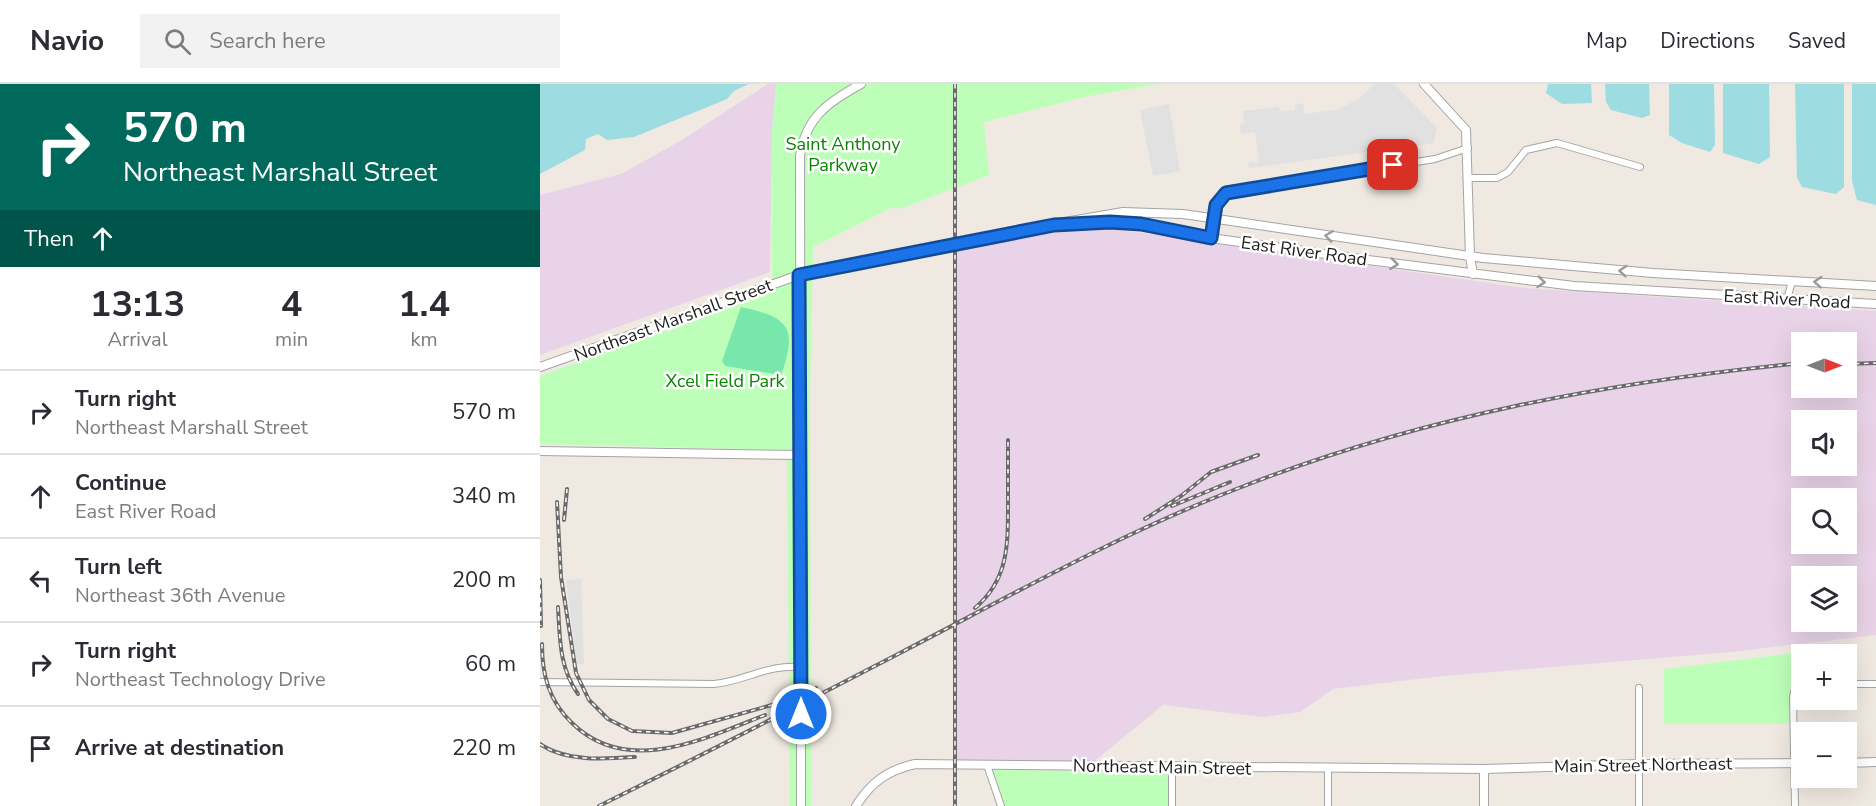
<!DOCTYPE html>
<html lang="en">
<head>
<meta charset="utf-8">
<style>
  body { margin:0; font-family:"Nunito Sans",sans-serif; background:#f2f2f3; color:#2b2b33; height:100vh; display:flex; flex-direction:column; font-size:22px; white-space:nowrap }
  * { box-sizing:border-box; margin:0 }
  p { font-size:20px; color:#7c7c81 }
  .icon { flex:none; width:33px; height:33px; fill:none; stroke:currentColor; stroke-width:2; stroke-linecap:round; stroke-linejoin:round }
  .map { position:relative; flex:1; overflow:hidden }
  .details { display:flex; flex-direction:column; background:#fff; width:540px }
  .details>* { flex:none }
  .top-card { background:#00695c; color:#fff; overflow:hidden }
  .needle { width:39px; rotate:90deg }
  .controls { position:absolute; left:1251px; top:248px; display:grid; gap:12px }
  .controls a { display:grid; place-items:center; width:66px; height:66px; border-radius:0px; background:#fff; box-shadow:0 6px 24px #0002; font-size:30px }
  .pin { position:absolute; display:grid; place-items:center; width:51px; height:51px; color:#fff; margin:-26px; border-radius:12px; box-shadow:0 3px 9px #0006 }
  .me { position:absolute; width:66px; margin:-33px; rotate:0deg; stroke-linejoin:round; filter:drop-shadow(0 0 4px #0008) }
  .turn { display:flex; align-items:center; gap:21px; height:126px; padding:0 24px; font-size:27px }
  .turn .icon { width:78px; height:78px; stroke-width:2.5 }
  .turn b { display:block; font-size:42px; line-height:51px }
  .then { display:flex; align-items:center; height:57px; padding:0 24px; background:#0003; gap:12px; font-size:22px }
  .eta { display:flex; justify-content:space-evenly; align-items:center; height:102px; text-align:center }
  .eta b { font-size:36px; font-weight:700; line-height:42px }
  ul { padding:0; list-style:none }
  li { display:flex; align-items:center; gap:18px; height:84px; padding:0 24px; border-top:2px solid #e1e1e2 }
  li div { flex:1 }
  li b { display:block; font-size:22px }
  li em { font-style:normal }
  header { display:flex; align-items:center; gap:36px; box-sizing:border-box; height:84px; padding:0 30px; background:#fff; border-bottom:2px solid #e1e1e2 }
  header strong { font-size:28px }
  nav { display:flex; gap:33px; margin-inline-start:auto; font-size:21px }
  .search { width:420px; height:54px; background:#f2f2f3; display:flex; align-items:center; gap:15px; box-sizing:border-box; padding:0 21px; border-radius:0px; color:#7c7c81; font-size:22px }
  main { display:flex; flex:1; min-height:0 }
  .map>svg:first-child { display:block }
  .industrial { fill:#e9d3e8; fill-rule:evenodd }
  .park { fill:#bdffb9 }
  .pitch { fill:#77e7ac }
  .parking { fill:#e1e1e1 }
  .water { fill:#9ddce1 }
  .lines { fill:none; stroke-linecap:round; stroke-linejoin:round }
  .minor-casing { stroke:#a4a4a4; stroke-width:8 }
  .tertiary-casing { stroke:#a4a4a4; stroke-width:10 }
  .minor { stroke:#fff; stroke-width:6 }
  .tertiary { stroke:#fff; stroke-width:8 }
  .rail-casing { stroke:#6b6b6b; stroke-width:4 }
  .rail { stroke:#fff; stroke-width:1.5; stroke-dasharray:4.5; stroke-linecap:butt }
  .tertiary-bridge-casing { stroke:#a4a4a4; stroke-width:10; stroke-linecap:butt }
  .tertiary-bridge { stroke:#fff; stroke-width:8 }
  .oneway { stroke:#999 }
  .route-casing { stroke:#114b97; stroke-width:15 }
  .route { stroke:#1a73e8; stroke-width:10 }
  .labels { text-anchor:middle; stroke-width:5; stroke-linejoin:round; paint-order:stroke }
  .park-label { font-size:18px; fill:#098501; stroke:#fff }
  .street-label { font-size:18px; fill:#1d1d1d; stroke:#fff }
</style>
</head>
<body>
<header>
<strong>Navio</strong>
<div class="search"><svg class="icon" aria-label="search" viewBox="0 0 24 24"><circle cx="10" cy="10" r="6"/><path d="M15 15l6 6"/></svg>Search here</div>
<nav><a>Map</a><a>Directions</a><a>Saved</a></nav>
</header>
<main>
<section class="details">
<div class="top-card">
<div class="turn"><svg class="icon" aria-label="right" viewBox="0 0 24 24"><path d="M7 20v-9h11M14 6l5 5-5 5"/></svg><div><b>570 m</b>Northeast Marshall Street</div></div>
<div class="then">Then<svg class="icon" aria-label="ahead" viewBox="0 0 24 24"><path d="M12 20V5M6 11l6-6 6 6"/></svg></div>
</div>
<div class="eta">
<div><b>13:13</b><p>Arrival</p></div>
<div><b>4</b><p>min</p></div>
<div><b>1.4</b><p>km</p></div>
</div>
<ul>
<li><svg class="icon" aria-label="right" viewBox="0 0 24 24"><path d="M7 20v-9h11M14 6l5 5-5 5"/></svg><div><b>Turn right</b><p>Northeast Marshall Street</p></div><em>570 m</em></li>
<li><svg class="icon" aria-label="ahead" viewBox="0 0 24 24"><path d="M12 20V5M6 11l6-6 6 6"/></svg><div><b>Continue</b><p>East River Road</p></div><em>340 m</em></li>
<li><svg class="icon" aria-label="left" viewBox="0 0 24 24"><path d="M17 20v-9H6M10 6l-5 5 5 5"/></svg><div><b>Turn left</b><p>Northeast 36th Avenue</p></div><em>200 m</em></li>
<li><svg class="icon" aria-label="right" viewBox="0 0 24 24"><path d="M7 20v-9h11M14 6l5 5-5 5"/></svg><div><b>Turn right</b><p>Northeast Technology Drive</p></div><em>60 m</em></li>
<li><svg class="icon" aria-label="arrive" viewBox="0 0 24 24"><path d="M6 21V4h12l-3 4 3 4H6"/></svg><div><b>Arrive at destination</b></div><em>220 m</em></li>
</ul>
</section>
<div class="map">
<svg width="1336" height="722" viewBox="0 0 1336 722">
  <rect width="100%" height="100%" fill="#efe9e1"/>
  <path class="industrial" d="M228,0h8l-4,48 -2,140 -230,83v-160l81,-21 61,-34z
    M560,143l424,61 352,23v324l-145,17 -297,25 -101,12 -33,23 -37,5 -100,-12 -71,58 -138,-1 2,-512 82,-15zM1262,258h44v45h-44zM1262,336h44v45h-44zM1262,414h44v45h-44zM1262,492h44v45h-44z"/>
  <path class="park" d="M236,0h382l-69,12 -105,26 5,53 -89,34 -7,-2 -80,40 -3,149 1,410h-21l-3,-356 -247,-6v-68l232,-83v-161z
    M1255,569v71h-131v-55z
    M452,686l176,2v34h-163z"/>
  <path class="pitch" d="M201,223c48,10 57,21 40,68l-56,-9 -3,-5z"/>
  <path class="parking" d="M835,0h19l43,44 -3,15 -185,25 -1,-5 11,-1 -4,-30 -14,2 -1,-9 4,-1 -1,-13 36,-4 1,5 15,-2v-5l8,-2 2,11 34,-5 19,-10z
    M629,20l11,67 -27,5 -13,-66z
    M41,495l3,85h-7l-11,-84z"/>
  <path class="water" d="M0,0h209l-15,7 -7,8 -93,38 -27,3 -9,-6 -12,5 -1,11 -45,24z
    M1008,0h43l1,19 -30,1 -16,-11z
    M1065,0h44l1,31 -8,3 -31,-8 -5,-8z
    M1129,0h45l1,61 -5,7 -28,-9 -13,-8z
    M1183,0h46l1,73 -11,7 -36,-11z
    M1255,0h49v103l-8,7 -34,-7 -5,-9z
    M1312,0h24v121l-19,-5 -5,-19z"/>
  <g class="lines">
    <g class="minor-casing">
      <path id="minor" d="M928,94h29l11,-6 18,-22 31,-7 83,24
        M671,154c3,-17 2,-41 20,-47l204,-32 33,-11
        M1247,216l5,-19
        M0,598l174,2c32,-3 53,-20 87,-17
        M1306,600h30
        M1099,604v118
        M447,681l14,41
        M632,683v39
        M788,722v-37
        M1255,722l-2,-109 2,-9 7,-3"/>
    </g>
    <g class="tertiary-casing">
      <path id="tertiary" d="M884,0l42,46 4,127 3,17
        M519,139l64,-11 60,2 300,44 170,15 223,13
        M0,283l259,-92 255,-50 87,-1 70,14 157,22 206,26 302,18
        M0,367l260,4
        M261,607l-1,-535c6,-39 28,-54 61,-72
        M1306,679l30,-1
        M944,685v37
        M316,722c15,-24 32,-36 59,-42l569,5 156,-5 162,-1"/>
    </g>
    <use href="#minor" class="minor"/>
    <use href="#tertiary" class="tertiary"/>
    <g class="rail-casing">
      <path id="rail" d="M415,0v722
        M1306,280l30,-1
        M17,418l4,75 15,96 13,27 19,19 24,12 40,2 107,-30 37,-15
        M632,422l58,-24
        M605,435l36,-23 30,-24 47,-17
        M24,436l3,-31
        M0,496l1,46
        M18,523c2,32 1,60 20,87
        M435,524c33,-28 33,-62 33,-102 0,-22 0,-44 0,-66
        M2,560c0,31 7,57 30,79 55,54 132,16 193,-8
        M0,660c26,18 65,15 95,13
        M59,722c101,-50 201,-101 301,-153 112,-58 221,-120 339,-165 180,-71 370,-106 563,-125"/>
    </g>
    <use href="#rail" class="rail"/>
    <g class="tertiary-bridge-casing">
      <path id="tertiary-bridge" d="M261,722v-115"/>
    </g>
    <use href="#tertiary-bridge" class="tertiary-bridge"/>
  </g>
  <defs><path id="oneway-chevron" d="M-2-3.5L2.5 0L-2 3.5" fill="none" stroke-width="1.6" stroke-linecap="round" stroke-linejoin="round" transform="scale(1.5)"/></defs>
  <g class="oneway">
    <use href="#oneway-chevron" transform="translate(789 152) rotate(-172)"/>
    <use href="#oneway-chevron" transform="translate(854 180) rotate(7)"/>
    <use href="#oneway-chevron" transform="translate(1083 187) rotate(-175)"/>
    <use href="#oneway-chevron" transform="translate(1001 198) rotate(6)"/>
    <use href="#oneway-chevron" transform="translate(1278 198) rotate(-177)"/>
  </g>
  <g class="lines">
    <g class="route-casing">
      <path id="route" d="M261,630l-2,-439 255,-50 56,-3 31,2 70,14 5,-33 10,-12 167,-28"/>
    </g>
    <use href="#route" class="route"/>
  </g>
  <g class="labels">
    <g class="park-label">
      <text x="303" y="66">Saint Anthony<tspan x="303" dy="21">Parkway</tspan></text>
      <text x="185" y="303">Xcel Field Park</text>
    </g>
    <g class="street-label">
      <text transform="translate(764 167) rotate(8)" y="6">East River Road</text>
      <text transform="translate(1247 215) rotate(3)" y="6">East River Road</text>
      <text transform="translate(133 236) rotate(-20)" y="6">Northeast Marshall Street</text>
      <text transform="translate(1103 681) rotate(-1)" y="6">Main Street Northeast</text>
      <text transform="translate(622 683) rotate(1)" y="6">Northeast Main Street</text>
    </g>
  </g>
</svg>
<div class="controls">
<a><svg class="needle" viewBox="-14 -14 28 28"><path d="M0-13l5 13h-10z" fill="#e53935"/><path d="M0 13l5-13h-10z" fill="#7c7c81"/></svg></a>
<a><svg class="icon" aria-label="sound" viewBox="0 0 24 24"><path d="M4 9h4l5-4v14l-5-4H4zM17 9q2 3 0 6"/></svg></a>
<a><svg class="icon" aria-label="search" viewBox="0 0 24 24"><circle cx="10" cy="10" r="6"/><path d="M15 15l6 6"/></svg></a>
<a><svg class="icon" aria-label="layers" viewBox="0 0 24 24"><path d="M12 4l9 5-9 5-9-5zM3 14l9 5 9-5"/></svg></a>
<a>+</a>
<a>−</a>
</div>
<div class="pin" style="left:853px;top:81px;background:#d93025"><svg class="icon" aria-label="arrive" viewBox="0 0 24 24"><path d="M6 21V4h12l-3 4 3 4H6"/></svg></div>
<svg class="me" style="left:261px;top:630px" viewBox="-20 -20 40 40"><circle r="17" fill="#1a73e8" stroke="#fff" stroke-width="3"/><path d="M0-11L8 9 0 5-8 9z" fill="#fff"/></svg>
</div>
</main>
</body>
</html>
